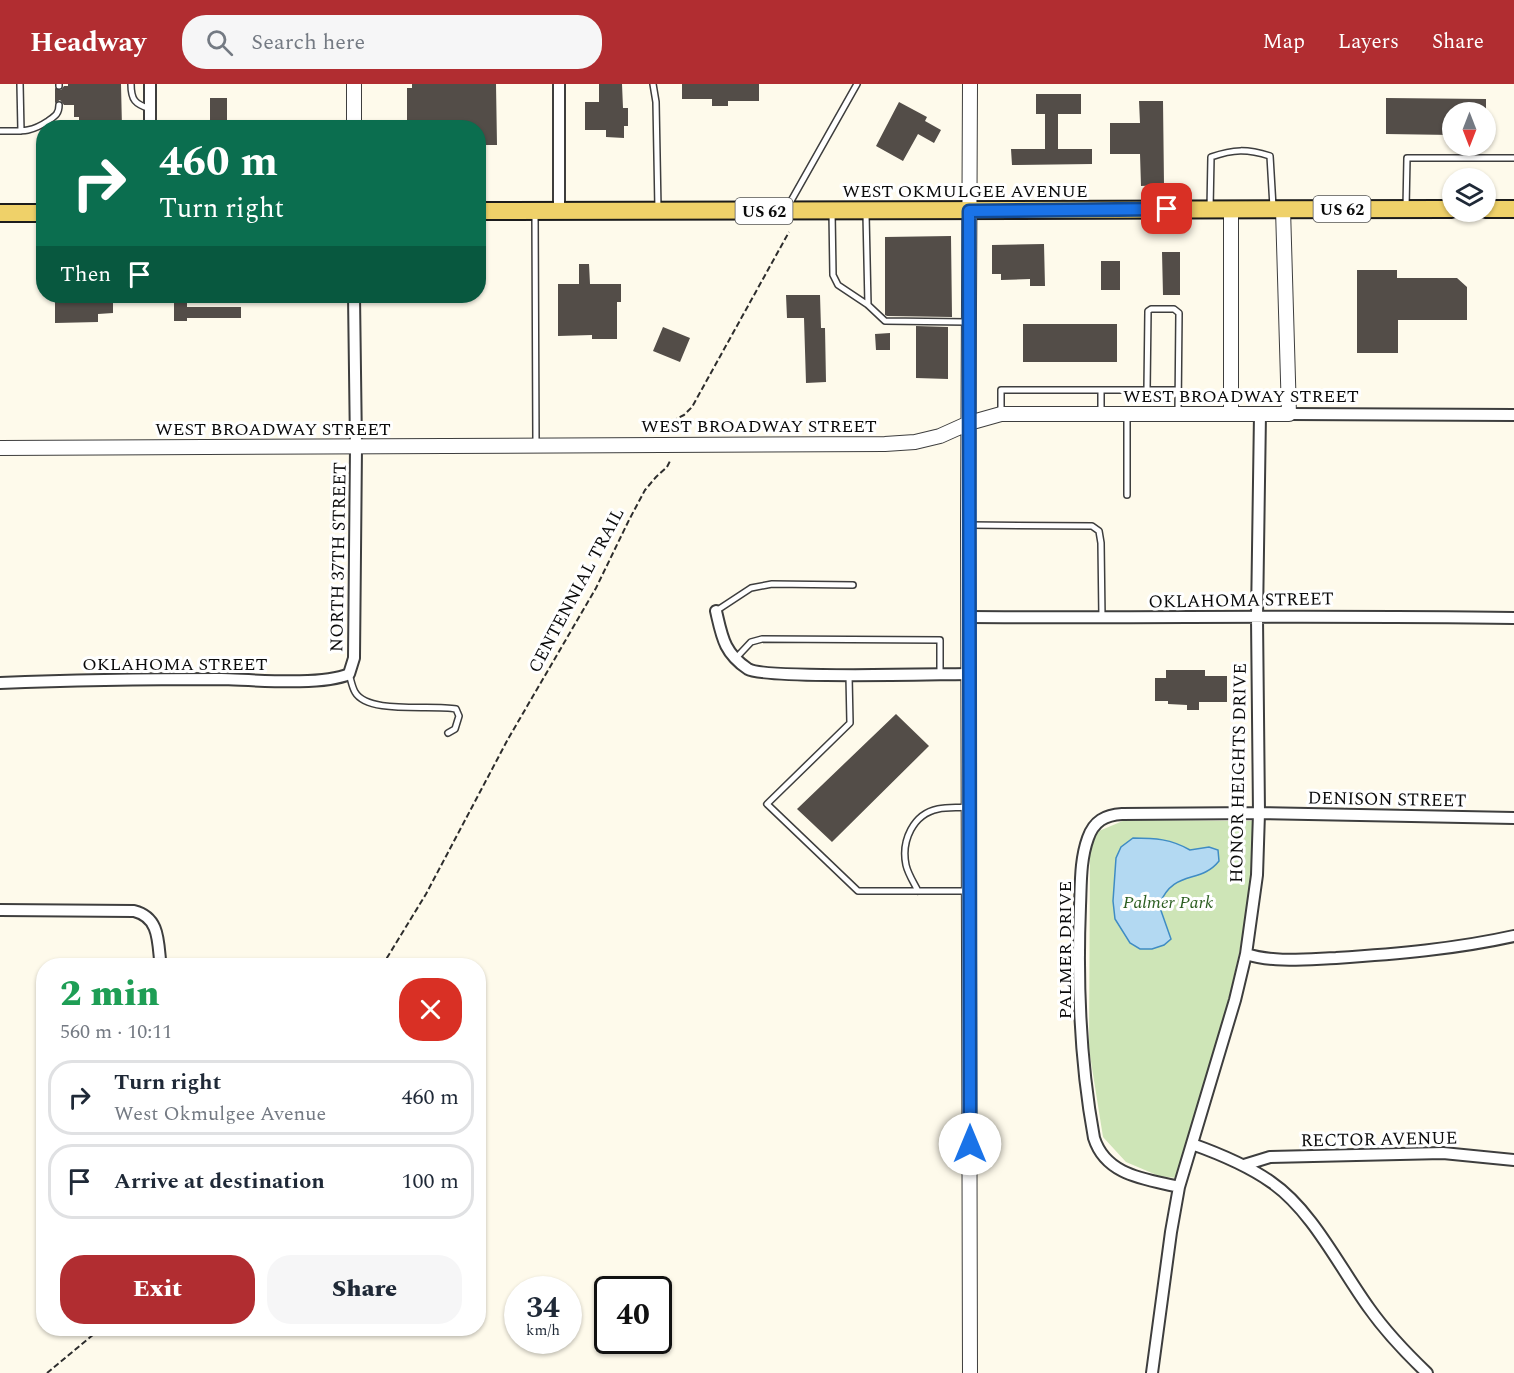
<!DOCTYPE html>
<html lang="en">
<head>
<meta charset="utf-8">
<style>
  body { margin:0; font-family:Spectral,serif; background:#f6f6f7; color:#1f2937; height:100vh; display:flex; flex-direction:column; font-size:22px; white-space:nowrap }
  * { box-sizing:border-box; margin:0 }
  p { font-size:20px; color:#747a83 }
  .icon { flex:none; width:33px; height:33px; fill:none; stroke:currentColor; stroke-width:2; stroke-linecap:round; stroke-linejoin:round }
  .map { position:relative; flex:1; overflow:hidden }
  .details { position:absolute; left:36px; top:874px; width:450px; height:378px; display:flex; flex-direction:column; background:#fff; border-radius:24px; box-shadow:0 2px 4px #0004 }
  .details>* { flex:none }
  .guide { position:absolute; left:36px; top:36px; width:450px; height:183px; border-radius:24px; box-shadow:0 2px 4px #0004; background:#0b6e4f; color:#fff; overflow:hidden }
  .needle { width:39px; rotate:180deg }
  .tools { position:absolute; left:1442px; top:18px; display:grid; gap:12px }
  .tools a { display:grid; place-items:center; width:54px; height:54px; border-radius:50%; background:#fff; box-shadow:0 2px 4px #0004; font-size:30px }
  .speed { position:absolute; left:504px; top:1192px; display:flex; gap:12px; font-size:30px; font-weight:700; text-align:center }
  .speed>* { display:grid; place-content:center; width:78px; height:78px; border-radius:50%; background:#fff; box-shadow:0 2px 4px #0004; line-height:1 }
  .speed small { font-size:15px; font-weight:400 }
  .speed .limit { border:3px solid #111; border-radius:9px; background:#fff; color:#111 }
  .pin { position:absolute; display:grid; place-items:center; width:51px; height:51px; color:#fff; margin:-26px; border-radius:12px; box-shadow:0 3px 9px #0006 }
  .me { position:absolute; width:66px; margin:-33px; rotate:0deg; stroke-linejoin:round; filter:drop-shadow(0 0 4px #0008) }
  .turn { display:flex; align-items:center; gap:21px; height:126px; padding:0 24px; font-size:27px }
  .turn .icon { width:78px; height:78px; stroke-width:2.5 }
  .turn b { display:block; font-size:42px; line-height:51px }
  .then { display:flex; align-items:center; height:57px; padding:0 24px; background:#0003; gap:12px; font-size:22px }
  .round { display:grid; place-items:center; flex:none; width:63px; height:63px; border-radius:24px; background:#f6f6f7 }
  .summary { display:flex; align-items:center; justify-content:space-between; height:102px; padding:0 24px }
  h1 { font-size:36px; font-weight:800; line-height:45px; color:#1e9e55 }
  .primary-button { display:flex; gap:12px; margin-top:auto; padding:12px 24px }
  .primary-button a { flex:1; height:69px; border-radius:24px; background:#b12d31; color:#fff; font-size:24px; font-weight:800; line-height:69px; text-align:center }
  .primary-button a+a { background:#f6f6f7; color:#1f2937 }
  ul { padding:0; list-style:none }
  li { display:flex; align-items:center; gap:18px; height:75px; margin:0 12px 9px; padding:0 12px; border:3px solid #e0e1e3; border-radius:24px }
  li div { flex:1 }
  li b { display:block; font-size:22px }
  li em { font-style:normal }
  header { display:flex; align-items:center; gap:36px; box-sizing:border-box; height:84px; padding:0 30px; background:#b12d31; color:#fff }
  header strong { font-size:28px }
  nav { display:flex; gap:33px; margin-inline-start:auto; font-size:21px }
  .search { width:420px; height:54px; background:#f6f6f7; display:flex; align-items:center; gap:15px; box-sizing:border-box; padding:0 21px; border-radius:24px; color:#747a83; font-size:22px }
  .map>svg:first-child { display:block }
  .green { fill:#cee5b7 }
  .water { fill:#b3d9f2; stroke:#3f8cc4; stroke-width:1.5 }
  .building { fill:#534d48 }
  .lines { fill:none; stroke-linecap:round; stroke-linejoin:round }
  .service-casing { stroke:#3e3e3e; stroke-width:8 }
  .minor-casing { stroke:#3e3e3e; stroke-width:14 }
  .tertiary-casing { stroke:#3e3e3e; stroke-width:16 }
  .primary-casing { stroke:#1c1c1c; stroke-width:20 }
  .path { stroke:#2d2d2d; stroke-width:2; stroke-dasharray:6 3; stroke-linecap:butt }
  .service { stroke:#fff; stroke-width:5 }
  .minor { stroke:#fff; stroke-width:10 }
  .tertiary { stroke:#fff; stroke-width:14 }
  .primary { stroke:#efd169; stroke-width:16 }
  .route-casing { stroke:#114b97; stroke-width:15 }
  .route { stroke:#1a73e8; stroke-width:10 }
  .labels { text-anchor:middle; stroke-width:6; stroke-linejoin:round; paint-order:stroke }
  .shield { fill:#fff; stroke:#545454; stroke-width:1.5 }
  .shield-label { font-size:16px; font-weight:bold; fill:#0b0b0b }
  .street-label { font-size:18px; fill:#0b0b0b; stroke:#fff }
  .park-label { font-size:18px; font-style:italic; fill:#2c5e21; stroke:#fff }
</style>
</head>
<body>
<header>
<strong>Headway</strong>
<div class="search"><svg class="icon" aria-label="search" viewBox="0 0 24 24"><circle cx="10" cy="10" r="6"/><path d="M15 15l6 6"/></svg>Search here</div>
<nav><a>Map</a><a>Layers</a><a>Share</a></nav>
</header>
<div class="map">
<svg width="1514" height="1289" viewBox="0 0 1514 1289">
  <rect width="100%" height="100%" fill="#fefaeb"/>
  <path class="green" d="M1125,736l129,1c-1,19 -1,40 -3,59 -12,102 -45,201 -75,298l-17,-2 -33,-14 -23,-25 -14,-88 1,-205 9,-13z"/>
  <path class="water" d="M1133,754c22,0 38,1 57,12l19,-3 9,3 1,11c-19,24 -45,7 -60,44l12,34 -7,6 -12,4h-12l-10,-6 -15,-24 -2,-18 3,-43 5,-11z"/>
  <path class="building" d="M68,0h53l1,44h-43v-11h-5v-12h-10l-4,-5 -5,3v-15l6,2 3,-4h4z
    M412,0h84l1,61h-19v-17h-71v-40h5z
    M599,0h23l1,24h5v18h-4v12l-18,-1v-7h-21v-28h14z
    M682,0h77v17h-31v5h-16v-7h-30z
    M1036,10h45v20h-23v35h34v15l-80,1 -1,-16h34v-35h-9z
    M210,14h17v30h-17z
    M1386,14l100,1v13h-34v23l-66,-1z
    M1139,17h24l1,84 -23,1 -1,-32h-30v-31h30z
    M899,18l28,15 -2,4 16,9 -7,13 -16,-9 -15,27 -27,-15z
    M951,152l1,81 -65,-1 -2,-1v-78z
    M1044,160l1,42h-15v-7l-29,1v-6h-9v-29z
    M1162,168h18v43h-17z
    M1101,177h19v29h-19z
    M579,180h10l1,20h31v18h-4v37h-25v-4l-34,1v-52h21z
    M1357,186h40v8h60l10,9v33h-69v33h-41z
    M786,211h34l1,33h4l1,54 -20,1 -2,-65h-17z
    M55,212h58v17l-15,1v8l-43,1z
    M174,212h13v11h54v11h-54v3h-13z
    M1023,240h94v38h-94z
    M916,242l32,1v52l-32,-1z
    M663,243l27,11 -10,24 -27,-11z
    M890,249v17h-14l-1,-16z
    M1166,586h39v6h22v26h-28v8h-12v-5l-19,-1v-3h-13v-23h11z
    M896,630l33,32 -97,96 -35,-33z"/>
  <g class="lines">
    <g class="service-casing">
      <path id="service" d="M20,0l1,47
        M59,0v2
        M131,0c0,16 4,20 19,25
        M653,0l3,18 2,107
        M0,47c21,0 30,2 48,-10 7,-5 11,-7 11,-16
        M787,124l70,-124
        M1406,124l1,-50h107
        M1210,125l1,-52c23,-8 36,-8 59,-1l3,51
        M832,128l1,63 5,10 30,20 17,16 82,1
        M535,130l1,230
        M866,130l2,91
        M1101,306v22
        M1147,306l1,-79 3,-2h23l5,4 -1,100
        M1001,329v-23h177
        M1127,331v80
        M970,441l122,1 7,5 2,12 1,75
        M716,527l35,-23 21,-4 81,1
        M736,574l15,-16 11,-3 178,1v34
        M349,590c2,6 3,13 6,18 13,23 77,12 101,17l3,7 -4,13 -7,4
        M849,592l1,47 -83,81 91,87h109
        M918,807c-4,-8 -10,-17 -12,-26 -5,-24 7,-51 32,-56 10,-2 20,-1 29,-2"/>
    </g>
    <g class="minor-casing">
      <path id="minor" d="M559,0v127
        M150,44v-44
        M1289,330l225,1
        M716,527c6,26 8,42 32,58 16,10 190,5 221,5
        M969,533c181,1 363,-2 545,1
        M0,599c74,-3 148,-4 221,-4 33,1 101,7 128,-5l5,-16 2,-211 -2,-151
        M0,826l134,1c24,6 24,27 26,49
        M1246,870c27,9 62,5 90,4 60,-4 120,-9 178,-22
        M1192,1060c28,10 55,21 79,38 41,28 69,86 98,126 17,24 37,45 58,65
        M1244,1081l26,-8 173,-4 71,7
        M1179,1103c-33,-8 -73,-11 -85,-49 -14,-76 -17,-155 -14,-232 1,-22 0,-46 8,-68 6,-17 17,-23 34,-24l137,-1 255,5
        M1152,1289l19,-141 8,-45 56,-187 11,-46 11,-79 2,-62 -2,-195 3,-204"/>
    </g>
    <g class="tertiary-casing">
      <path id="tertiary" d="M354,44v-44
        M1231,125v204
        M0,364l885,-4 30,-2 25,-6 29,-13 32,-9h288l-6,-205
        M970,1289l-2,-848 2,-441"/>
    </g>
    <g class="primary-casing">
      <path id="primary" d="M1485,125h29
        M478,127l974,-2
        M0,129h44"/>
    </g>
    <path class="path" d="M671,348l5,-13 8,-4 8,-8 97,-175
      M382,882l44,-72 82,-155 88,-151 33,-68 16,-30 11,-13 11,-10 4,-8
      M47,1289l53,-44"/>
    <use href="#service" class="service"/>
    <use href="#minor" class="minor"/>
    <use href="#tertiary" class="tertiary"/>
    <use href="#primary" class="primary"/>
  </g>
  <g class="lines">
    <g class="route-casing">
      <path id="route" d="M970,1060l-1,-933 198,-2"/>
    </g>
    <use href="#route" class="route"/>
  </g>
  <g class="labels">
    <g class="shield">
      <rect x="1313.5" y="112" width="57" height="26" rx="4.5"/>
      <rect x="735.5" y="114" width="57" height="26" rx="4.5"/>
    </g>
    <g class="shield-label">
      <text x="1342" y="131">US 62</text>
      <text x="764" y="133">US 62</text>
    </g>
    <g class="street-label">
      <text x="965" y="113">WEST OKMULGEE AVENUE</text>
      <text x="1241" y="318">WEST BROADWAY STREET</text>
      <text x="759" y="348">WEST BROADWAY STREET</text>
      <text x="273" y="351">WEST BROADWAY STREET</text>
      <text transform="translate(338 473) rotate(-89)" y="6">NORTH 37TH STREET</text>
      <text transform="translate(576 506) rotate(-62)" y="6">CENTENNIAL TRAIL</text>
      <text transform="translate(1241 516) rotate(-1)" y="6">OKLAHOMA STREET</text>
      <text x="175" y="586">OKLAHOMA STREET</text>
      <text transform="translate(1238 689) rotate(-89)" y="6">HONOR HEIGHTS DRIVE</text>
      <text transform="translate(1387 715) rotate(1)" y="6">DENISON STREET</text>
      <text transform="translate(1065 866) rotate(-90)" y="6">PALMER DRIVE</text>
      <text transform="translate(1379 1055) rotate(-1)" y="6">RECTOR AVENUE</text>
    </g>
    <g class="park-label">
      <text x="1168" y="824">Palmer Park</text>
    </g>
  </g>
</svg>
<div class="tools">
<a><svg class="needle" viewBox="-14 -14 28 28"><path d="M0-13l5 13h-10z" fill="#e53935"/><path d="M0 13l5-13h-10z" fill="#747a83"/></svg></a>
<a><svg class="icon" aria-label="layers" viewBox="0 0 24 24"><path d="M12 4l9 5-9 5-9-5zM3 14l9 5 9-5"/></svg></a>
</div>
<div class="speed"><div>34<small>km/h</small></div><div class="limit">40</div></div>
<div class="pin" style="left:1167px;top:125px;background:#d93025"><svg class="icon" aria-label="arrive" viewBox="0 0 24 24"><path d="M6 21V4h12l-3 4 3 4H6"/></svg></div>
<svg class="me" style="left:970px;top:1060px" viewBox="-20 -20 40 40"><circle r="19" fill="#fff"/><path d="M0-13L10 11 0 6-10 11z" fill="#1a73e8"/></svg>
<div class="guide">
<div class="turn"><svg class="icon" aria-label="right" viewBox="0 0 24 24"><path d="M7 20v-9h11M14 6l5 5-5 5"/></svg><div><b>460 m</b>Turn right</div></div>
<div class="then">Then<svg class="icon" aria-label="arrive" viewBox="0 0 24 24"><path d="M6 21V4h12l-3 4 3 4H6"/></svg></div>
</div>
<section class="details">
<div class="summary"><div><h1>2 min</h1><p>560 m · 10:11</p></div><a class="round" style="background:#d93025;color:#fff"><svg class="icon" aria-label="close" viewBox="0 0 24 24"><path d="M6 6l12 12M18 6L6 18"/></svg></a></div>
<ul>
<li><svg class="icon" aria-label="right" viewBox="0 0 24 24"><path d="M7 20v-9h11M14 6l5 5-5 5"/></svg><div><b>Turn right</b><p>West Okmulgee Avenue</p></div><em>460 m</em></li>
<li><svg class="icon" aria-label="arrive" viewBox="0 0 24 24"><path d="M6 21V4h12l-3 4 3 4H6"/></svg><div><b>Arrive at destination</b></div><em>100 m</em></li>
</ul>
<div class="primary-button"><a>Exit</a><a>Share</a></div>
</section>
</div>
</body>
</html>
